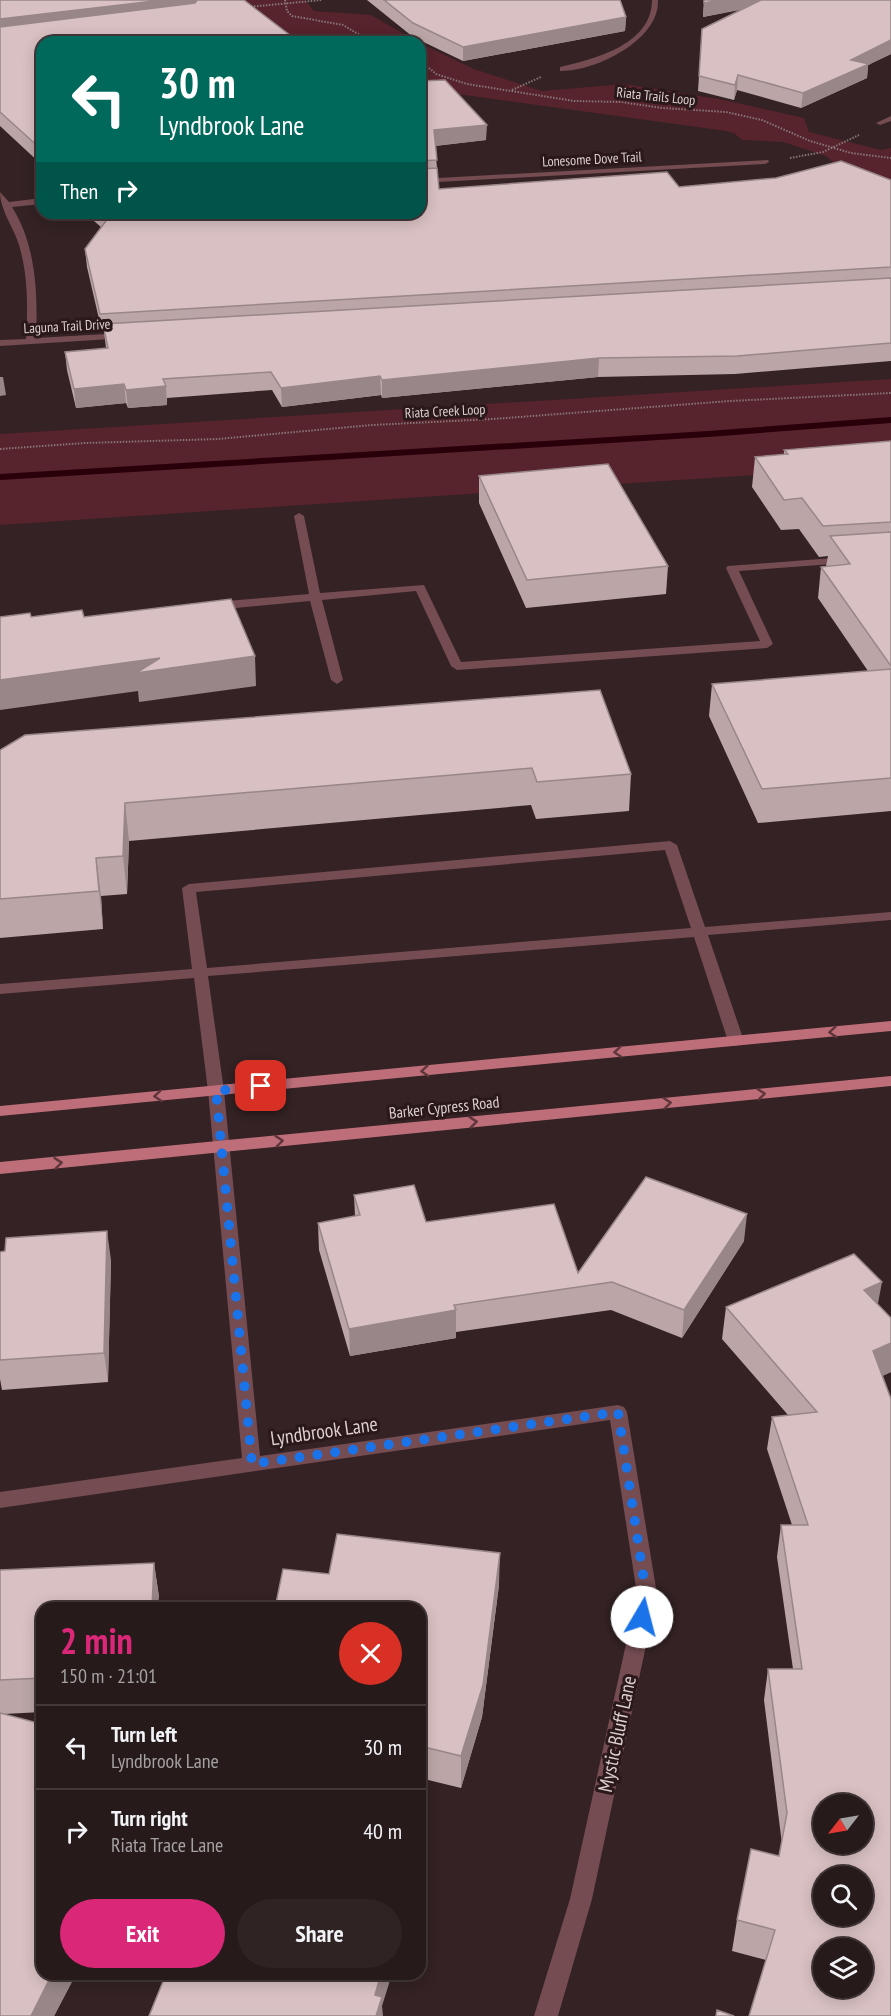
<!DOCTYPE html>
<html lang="en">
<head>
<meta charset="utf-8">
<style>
  body { margin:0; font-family:"PT Sans Narrow",sans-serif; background:#2f2324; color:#f1f3f6; height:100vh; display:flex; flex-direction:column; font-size:22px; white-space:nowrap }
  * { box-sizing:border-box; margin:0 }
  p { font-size:20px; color:#a4a1a3 }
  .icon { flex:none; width:33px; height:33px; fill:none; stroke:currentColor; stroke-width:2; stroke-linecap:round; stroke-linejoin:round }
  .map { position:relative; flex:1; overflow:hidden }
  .panel { position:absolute; left:36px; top:1602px; width:390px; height:378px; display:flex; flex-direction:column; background:#271a1b; border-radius:18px; box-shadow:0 3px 15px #0003,0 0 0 2px #43383a }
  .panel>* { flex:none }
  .banner { position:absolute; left:36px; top:36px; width:390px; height:183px; border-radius:18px; box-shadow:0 3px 15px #0003,0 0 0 2px #43383a; background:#00695c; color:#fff; overflow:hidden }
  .needle { width:39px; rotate:239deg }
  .tools { position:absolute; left:813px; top:1794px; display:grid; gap:12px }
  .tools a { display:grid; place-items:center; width:60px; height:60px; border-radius:50%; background:#271a1b; box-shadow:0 3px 15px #0003,0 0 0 2px #43383a; font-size:30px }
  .pin { position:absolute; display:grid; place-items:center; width:51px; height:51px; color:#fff; margin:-26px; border-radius:12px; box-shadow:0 3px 9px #0006 }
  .me { position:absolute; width:66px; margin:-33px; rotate:8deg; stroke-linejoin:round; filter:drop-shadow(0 0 4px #0008) }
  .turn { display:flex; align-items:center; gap:21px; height:126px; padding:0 24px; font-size:27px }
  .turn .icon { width:78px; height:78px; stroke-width:2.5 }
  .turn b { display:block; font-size:42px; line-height:51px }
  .then { display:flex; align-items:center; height:57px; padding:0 24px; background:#0003; gap:12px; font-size:22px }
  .round { display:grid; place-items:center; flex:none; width:63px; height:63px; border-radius:32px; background:#2f2324 }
  .overview { display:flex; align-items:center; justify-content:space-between; height:102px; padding:0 24px }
  h1 { font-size:36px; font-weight:700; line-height:45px; color:#db2777 }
  .primary-button { display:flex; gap:12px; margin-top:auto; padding:12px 24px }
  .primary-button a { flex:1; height:69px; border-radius:36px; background:#db2777; color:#fff; font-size:24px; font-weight:700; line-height:69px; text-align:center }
  .primary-button a+a { background:#2f2324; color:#f1f3f6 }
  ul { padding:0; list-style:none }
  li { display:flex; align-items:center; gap:18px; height:84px; padding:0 24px; border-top:2px solid #43383a }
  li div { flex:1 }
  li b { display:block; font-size:22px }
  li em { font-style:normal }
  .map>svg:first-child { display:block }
  .green { fill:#57232c }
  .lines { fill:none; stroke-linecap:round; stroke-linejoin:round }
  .stream { fill:#290009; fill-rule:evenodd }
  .path { stroke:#877779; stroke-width:2; stroke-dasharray:1.5 1.5; stroke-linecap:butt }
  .service { fill:#744c51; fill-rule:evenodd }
  .minor { fill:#744c51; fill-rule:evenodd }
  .primary { fill:#be6e79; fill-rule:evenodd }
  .wall { fill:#bba5a7 }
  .shaded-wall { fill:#988688 }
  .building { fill:#d9c0c2; stroke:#988688; stroke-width:1.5; fill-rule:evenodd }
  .oneway { stroke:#5e363b }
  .route { stroke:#1a73e8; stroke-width:10; stroke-dasharray:0 18 }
  .labels { text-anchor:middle; stroke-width:6; stroke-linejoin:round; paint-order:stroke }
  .far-street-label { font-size:14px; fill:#ddd0d1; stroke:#2a181a }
  .street-label { font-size:16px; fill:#ddd0d1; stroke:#2a181a }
  .near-street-label { font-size:20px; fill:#ddd0d1; stroke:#2a181a }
</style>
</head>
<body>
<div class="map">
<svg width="891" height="2016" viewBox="0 0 891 2016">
  <rect width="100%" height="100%" fill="#342224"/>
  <path class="green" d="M239,0h66l9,11 57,4 47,27h-131z
    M420,43l54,26 68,22 82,-7 95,15 85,19 5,14 72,18 10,-2v37l-53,-18 -12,-11 -43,-14 -41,-2 -8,-7 -8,-2 -276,-38 -30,1z
    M891,379v87l-891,59v-91z"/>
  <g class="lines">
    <path class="stream" d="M891,417v6l-183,14 -708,43v-6l708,-43z"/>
    <path class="path" d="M285,0l2,11 5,5 51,9 29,17
      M248,7l74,-7
      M420,60l16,14 31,10 107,17 47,1 41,6 64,4 36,8 48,21 41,12 40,5
      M512,90l29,-13
      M790,158l33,-6 36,-17
      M0,449l85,-6 133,-4 154,-14 121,-6 237,-18 161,-8"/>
    <path class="service" d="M299,513l5,3 16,77 104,-8 37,77 299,-21 -34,-73 2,-2 118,-9 6,3 -6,3 -107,8 34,73 -6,4 -310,22 -6,-4 -35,-75 -94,9 21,80 -6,4 -6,-4 -21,-79 -95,9 -6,-4 6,-4 94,-8 -15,-78z
      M670,841l7,4 28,82 186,-15v8l-183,15 36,106 -8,5 -8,-5 -34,-104 -486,39 16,115 -8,5 -8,-5 -14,-113 -194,16v-10l192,-15 -10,-81 7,-4zM665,850l26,78 -484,40 -11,-76z"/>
    <path class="minor" d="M652,0h6c2,40 -63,72 -98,71v-4c34,-8 92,-22 92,-67z
      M891,116v5l-11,4 -4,-2z
      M768,160l1,2 -4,2 -345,19v-4z
      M0,192l9,10 33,-4v6l-30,3c24,38 26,87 24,131l88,-5 5,3 -2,2 -127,8v-6l26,-1c2,-32 2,-64 -7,-94 -5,-17 -19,-35 -19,-53z
      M216,1086l8,5 36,365 358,-51 6,2 3,5 30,182 -65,305 -34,117h-24l36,-117 67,-305 -27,-174 -610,88v-16l242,-34 -34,-367z"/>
    <path class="primary" d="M891,1021v10l-891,85v-10z
      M891,1076v10l-891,88v-12z"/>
  </g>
  <path class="wall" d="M0,0l42,42v75h-3l3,29v19l-42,-39z
    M367,0h253l6,17 -1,14 -162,30 -50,-24z
    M704,0h187v54l-23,11 -1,13 -66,30 -64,-18 -3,10 -36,-9 4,-62 40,-20 -39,8z
    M420,81l66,59 -51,6 2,22 2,21 240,-2 212,-7v181l-156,13 -137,3 -216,21 -1,-3 -99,12 -10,-17 -105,8v7l-39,3 -2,-5 -50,5 -9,-38 -2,-18 41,-4 -2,-16h-2l-15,-65 -2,-18 16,-22 -14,-12 -1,-2h334z
    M891,441v370l-133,12 -49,-107 3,-32 156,-13 -50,-73 3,-31 5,-1 2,-10 -9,1 -20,-28 -18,1 -29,-43 3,-30 29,-2v-5z
    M479,476l189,90 -2,28 -140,14 -47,-105z
    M25,735l606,39 -2,37 -93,8 -5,-14 -402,36 -2,53 -26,2 2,33 -103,9v-188z
    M354,1195l72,27 152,51 166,-32 -62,97 -71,-28 -155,22v6l-106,18 -31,-106 -1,-27 37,-7z
    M0,1252l111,8 -3,122 -106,8 -2,-11z
    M878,1305l13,67 -9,4 9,640 -125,-56 -34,-9 5,-31 42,-64 3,-12 -18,-144 4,-31h25l-16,-112 4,-32h11l-25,-76 5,-32 16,-2 -66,-76 4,-32z
    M154,1563l5,34 -117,11v104l-38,2 38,260h34l-22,42h-54v-446z
    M329,1574l170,11 -17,132 -21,71 -41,-10v-170z"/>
  <path class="shaded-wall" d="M163,0h36v10l-199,24v-15z
    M719,0h58v3l-74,14 1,-14z
    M626,17l-1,14 -162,30v-14z
    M891,40v14l-23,11 -1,13 -66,30 2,-15 48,-33z
    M738,75l-1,15 -3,10 1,-15z
    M42,101v16h-3l-2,-15z
    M487,125l-1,15 -52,6v-16z
    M599,358l-1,19 -216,21v-18z
    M380,376l1,19 -99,12 -1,-19z
    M0,377h3l3,18 -6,1z
    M124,384l2,19 -50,5 -2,-19z
    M166,386l1,19 -39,3 -2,-18z
    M255,656l1,30 -117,16 -1,-11 -138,19v-30l160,-22z
    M125,803l4,38 -2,53 -4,-38z
    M96,858l5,38 2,33 -4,-38z
    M747,1214l-3,27 -62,97 2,-28z
    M107,1231l4,29 -3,122 -4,-29z
    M882,1282l-6,32 -12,-24z
    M456,1310v28l-106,18 -1,-27z
    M891,1343v29l-24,11 6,-32z
    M500,1553l-1,32 -17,132 -21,71v-32z
    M154,1563l5,34 -1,11h-6z
    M425,1838l1,31 -6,18v-33z
    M52,1974h24l-22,42h-23z
    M381,1974h11l-10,32 1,10h-7l-1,-21z"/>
  <path class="building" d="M0,0h163l-163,19z
    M197,0h47l55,42h-257v59l-5,1 5,48 -42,-38v-85l195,-24z
    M384,0h236l6,17 -163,30 -50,-24z
    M704,0h15l-15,3z
    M761,0h130v40l-40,20 18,4 -66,29 -65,-18 -3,10 -36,-9 3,-47z
    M445,80l42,45 -53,5 3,30 -17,1v-80z
    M841,161l50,19v87l-791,47 -15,-65 24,-32 -6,-4h317v-44l17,-1 2,21 228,-17 12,15 97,-9z
    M891,278v65l-154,13 -138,2 -217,22 -2,-4 -99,12 -10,-16 -108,7 3,7 -40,4 -2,-6 -50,5 -9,-37 43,-4 -5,-24z
    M891,441v81l-68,4 -21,-28 -18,2 -29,-43 33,-3 -4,-4z
    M608,464l60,102 -141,14 -48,-104z
    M891,532v134l-70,-99 29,-3 -20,-28z
    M231,599l24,57 -119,17 24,-15 -160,22v-63l30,-4 1,4 51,-7 2,7z
    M891,669v109l-129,11 -50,-105z
    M600,690l31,84 -94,8 -5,-14 -407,35 -2,53 -27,2 3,33 -99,8v-149l25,-15z
    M646,1177l101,37 -63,96 -72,-28 -158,23 2,5 -107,19 -31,-106 42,-8 -6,-20 60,-10 12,37 128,-18 24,69z
    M107,1231l-3,122 -104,7v-108l5,-1 1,-13z
    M854,1254l28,28 -18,8 27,28v25l-18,8 18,48v617h-142l26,-86 -38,-10 14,-71 28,7 8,-43 -19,-144h34l-21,-144h27l-36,-108 45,-5 -91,-105zM824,1804h38v40h-38zM824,1876h38v40h-38zM824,1948h38v40h-38z
    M337,1534l163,19 -17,132 -22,71 -41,-10v-138h-145l8,-39 46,5z
    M154,1563l-2,45h-110v70l-42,2v-110z
    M0,1713l42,11v250h10l-21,42h-31z
    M420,1836l5,2 -5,16z
    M166,1974h215l-6,21 7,2 -6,19h-227z
    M717,2010l17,6h-18z"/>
  <defs><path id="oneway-chevron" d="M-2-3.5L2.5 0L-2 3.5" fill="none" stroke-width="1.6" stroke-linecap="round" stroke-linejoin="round" transform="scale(1.5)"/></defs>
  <g class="oneway">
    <use href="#oneway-chevron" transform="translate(833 1032) rotate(175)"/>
    <use href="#oneway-chevron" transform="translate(618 1052) rotate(175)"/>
    <use href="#oneway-chevron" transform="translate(425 1071) rotate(175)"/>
    <use href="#oneway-chevron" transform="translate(761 1094) rotate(-6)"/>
    <use href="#oneway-chevron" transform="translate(158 1096) rotate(175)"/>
    <use href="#oneway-chevron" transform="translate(667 1103) rotate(-6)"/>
    <use href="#oneway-chevron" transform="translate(473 1122) rotate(-6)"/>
    <use href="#oneway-chevron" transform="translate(279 1141) rotate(-6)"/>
    <use href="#oneway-chevron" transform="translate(58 1163) rotate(-6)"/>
  </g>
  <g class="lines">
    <path class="route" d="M261,1086l-45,5 36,373 366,-52 28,182 -4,23"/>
  </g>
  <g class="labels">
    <g class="far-street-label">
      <text transform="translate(656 96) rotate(6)" y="5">Riata Trails Loop</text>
      <text transform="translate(592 159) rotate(-3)" y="5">Lonesome Dove Trail</text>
      <text transform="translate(67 326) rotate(-3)" y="5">Laguna Trail Drive</text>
      <text transform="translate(445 411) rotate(-3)" y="5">Riata Creek Loop</text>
    </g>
    <g class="street-label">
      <text transform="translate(444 1107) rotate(-6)" y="6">Barker Cypress Road</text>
    </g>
    <g class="near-street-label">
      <text transform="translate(324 1431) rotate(-8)" y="7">Lyndbrook Lane</text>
      <text transform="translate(617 1734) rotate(-78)" y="7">Mystic Bluff Lane</text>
    </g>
  </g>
</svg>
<div class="tools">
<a><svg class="needle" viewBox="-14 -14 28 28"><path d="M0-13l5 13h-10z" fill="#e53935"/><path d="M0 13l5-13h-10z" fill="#a4a1a3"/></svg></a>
<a><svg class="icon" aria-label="search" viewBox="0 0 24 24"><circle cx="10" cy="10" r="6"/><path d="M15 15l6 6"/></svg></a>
<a><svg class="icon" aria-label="layers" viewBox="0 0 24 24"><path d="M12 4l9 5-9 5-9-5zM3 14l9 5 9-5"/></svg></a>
</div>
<div class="pin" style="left:261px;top:1086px;background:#d93025"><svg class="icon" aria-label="arrive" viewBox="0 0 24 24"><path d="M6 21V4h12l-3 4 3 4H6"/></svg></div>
<svg class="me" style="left:642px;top:1617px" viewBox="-20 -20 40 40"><circle r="19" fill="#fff"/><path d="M0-13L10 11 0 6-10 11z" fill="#1a73e8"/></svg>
<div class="banner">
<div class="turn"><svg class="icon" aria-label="left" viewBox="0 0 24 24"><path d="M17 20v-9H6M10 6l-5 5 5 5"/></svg><div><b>30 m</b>Lyndbrook Lane</div></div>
<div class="then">Then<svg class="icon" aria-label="right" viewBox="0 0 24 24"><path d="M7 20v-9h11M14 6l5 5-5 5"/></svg></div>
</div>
<section class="panel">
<div class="overview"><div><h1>2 min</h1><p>150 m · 21:01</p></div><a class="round" style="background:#d93025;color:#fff"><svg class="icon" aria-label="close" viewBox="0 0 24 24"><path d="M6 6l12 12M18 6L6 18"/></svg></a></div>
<ul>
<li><svg class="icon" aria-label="left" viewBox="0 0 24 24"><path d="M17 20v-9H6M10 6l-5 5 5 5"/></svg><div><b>Turn left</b><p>Lyndbrook Lane</p></div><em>30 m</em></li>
<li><svg class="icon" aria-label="right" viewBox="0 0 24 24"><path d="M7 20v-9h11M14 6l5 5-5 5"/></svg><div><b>Turn right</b><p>Riata Trace Lane</p></div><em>40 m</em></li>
</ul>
<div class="primary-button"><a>Exit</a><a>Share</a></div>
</section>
</div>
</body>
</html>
